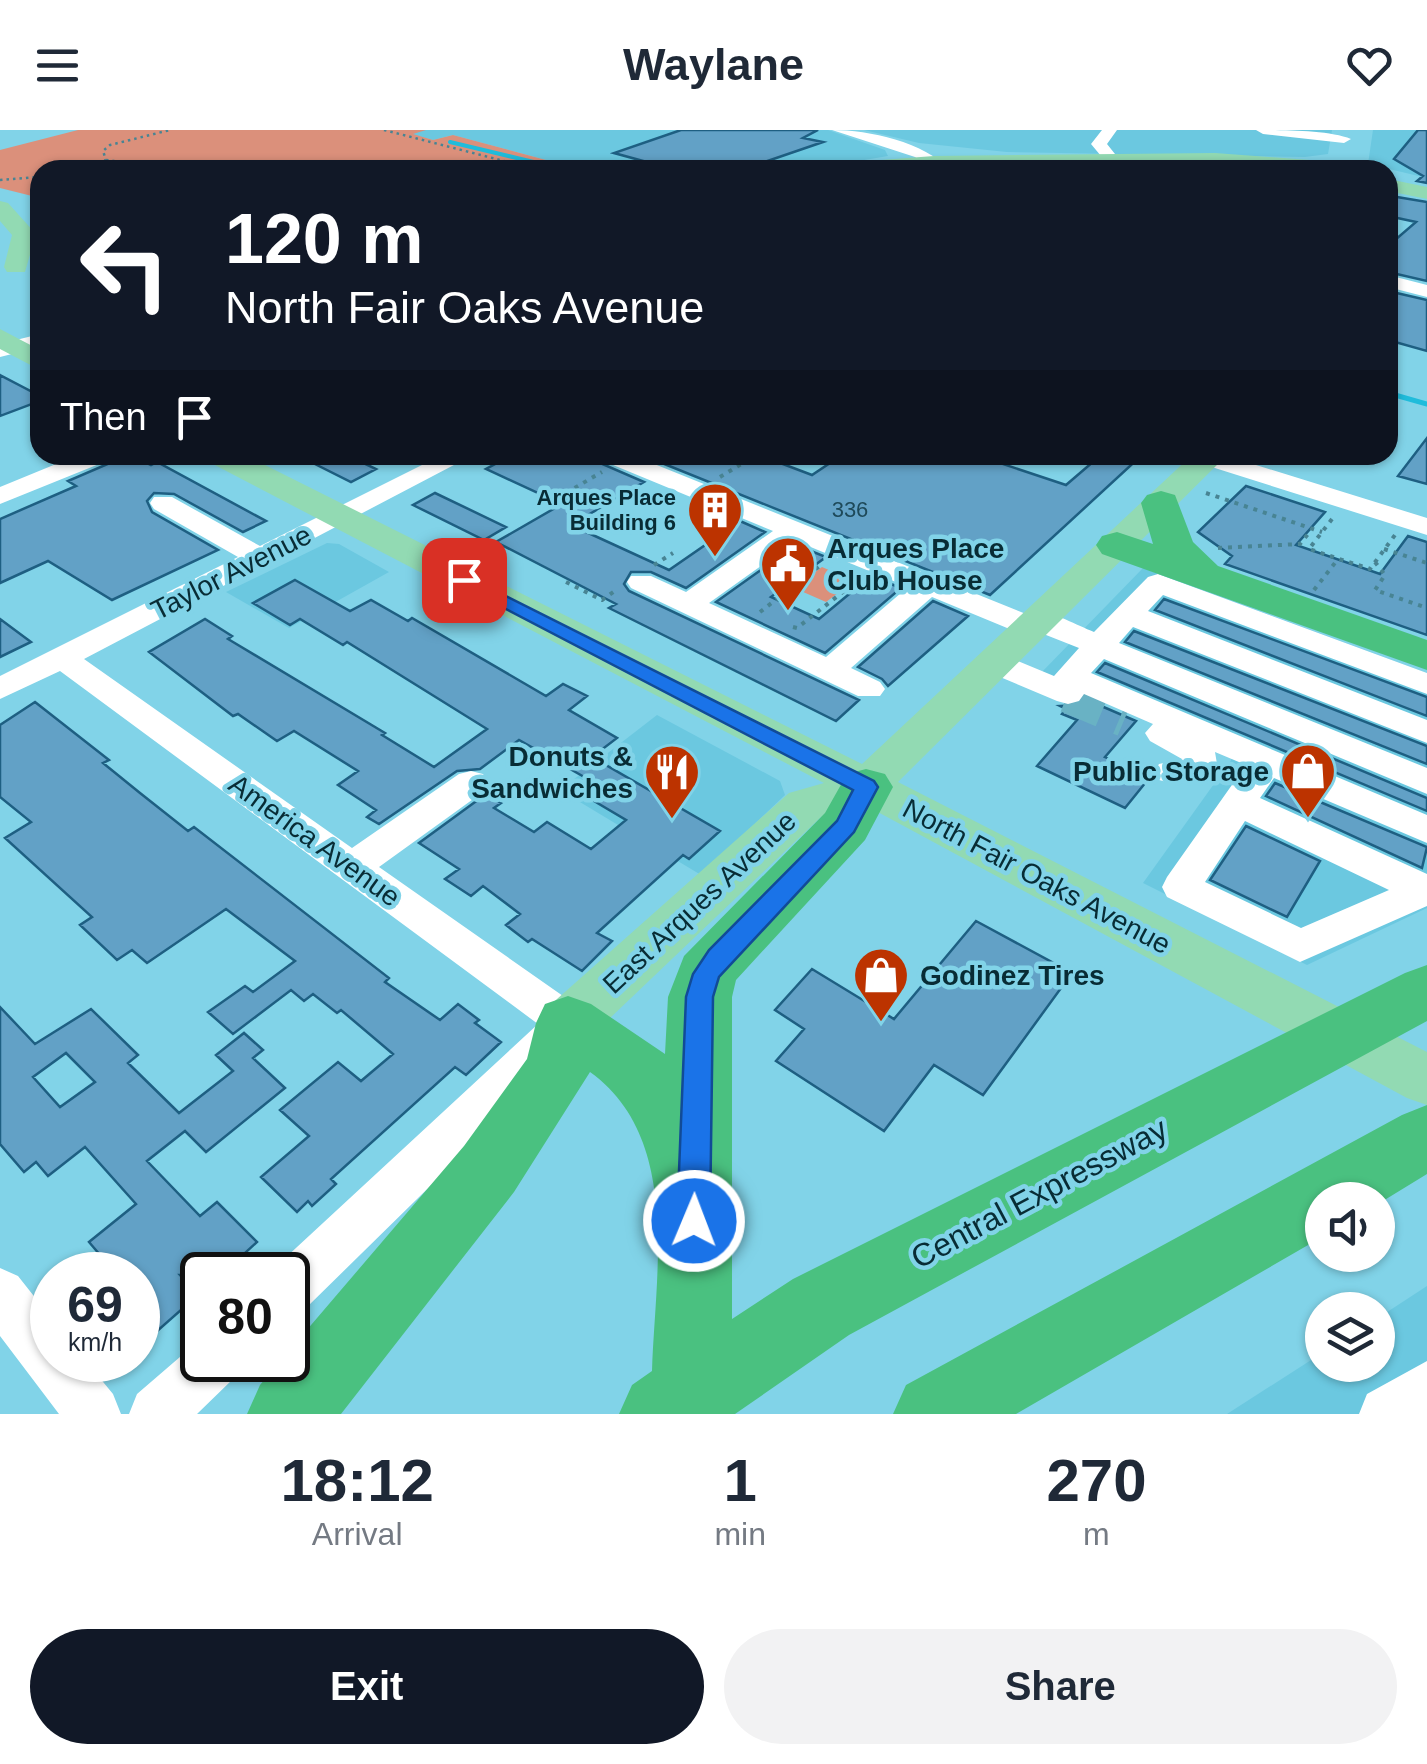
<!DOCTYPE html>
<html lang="en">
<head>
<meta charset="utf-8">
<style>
  body { margin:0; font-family:Helvetica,sans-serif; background:#f2f2f3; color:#1f2937; height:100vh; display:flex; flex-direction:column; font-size:38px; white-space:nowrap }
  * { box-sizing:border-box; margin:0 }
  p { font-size:32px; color:#747a83 }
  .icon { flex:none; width:55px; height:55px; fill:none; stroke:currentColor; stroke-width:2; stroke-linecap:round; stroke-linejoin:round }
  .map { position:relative; height:1284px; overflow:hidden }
  .panel { display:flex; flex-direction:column; background:#fff; flex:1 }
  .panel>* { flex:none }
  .banner { position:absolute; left:30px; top:30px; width:1368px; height:305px; border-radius:30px; box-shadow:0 2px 8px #0004; background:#111827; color:#fff; overflow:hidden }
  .controls { position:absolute; left:1305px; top:1052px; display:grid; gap:20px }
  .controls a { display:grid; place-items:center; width:90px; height:90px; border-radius:50%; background:#fff; box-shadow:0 2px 8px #0004; font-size:50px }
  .speed { position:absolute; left:30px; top:1122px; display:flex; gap:20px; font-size:50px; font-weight:700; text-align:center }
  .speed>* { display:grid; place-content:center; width:130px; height:130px; border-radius:50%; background:#fff; box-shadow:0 2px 8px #0004; line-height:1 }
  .speed small { font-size:25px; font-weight:400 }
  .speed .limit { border:5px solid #111; border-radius:15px; background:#fff; color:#111 }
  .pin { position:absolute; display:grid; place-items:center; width:85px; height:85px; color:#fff; margin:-42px; border-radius:20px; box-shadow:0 5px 15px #0006 }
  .me { position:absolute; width:110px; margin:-55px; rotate:1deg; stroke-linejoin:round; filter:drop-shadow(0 0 8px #0008) }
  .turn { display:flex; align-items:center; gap:35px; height:210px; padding:0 30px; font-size:45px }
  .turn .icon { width:130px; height:130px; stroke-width:2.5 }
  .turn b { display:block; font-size:70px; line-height:85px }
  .then { display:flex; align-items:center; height:95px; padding:0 30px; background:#0003; gap:20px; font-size:38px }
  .eta { display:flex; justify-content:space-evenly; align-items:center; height:170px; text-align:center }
  .eta b { font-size:60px; font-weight:600; line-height:70px }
  .cta { display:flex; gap:20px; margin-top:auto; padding:20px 30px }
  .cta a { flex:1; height:115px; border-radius:60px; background:#111827; color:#fff; font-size:40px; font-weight:600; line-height:115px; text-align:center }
  .cta a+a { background:#f2f2f3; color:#1f2937 }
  header { display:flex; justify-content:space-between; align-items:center; height:130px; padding:0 30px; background:#fff; font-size:45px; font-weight:600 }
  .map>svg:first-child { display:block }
  .built { fill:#6bc8e0 }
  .green { fill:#db907b }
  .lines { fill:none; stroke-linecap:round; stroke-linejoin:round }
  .stream-far1 { stroke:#20bcdb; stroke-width:4 }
  .stream { stroke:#20bcdb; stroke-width:5 }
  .building { fill:#62a1c6; stroke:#1e5f82; stroke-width:2.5; fill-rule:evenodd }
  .minor-tunnel { stroke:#69b2c4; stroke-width:38; stroke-dasharray:38 19; stroke-linecap:butt }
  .path-far1 { stroke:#488493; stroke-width:2.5; stroke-dasharray:2.5 4; stroke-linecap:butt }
  .path { stroke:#488493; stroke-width:4; stroke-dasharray:4 6; stroke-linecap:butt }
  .minor { fill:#fff; fill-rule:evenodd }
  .major { fill:#92dab3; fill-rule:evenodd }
  .highway { fill:#4ac180; fill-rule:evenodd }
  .route { fill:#1a73e8; stroke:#114b97; stroke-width:2.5 }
  .labels { text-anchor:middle; stroke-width:9; stroke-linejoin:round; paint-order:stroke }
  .far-poi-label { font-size:22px; font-weight:bold; fill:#082c35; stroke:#81d3e8; text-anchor:end }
  .number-label { font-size:22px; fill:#1e4959 }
  .poi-label { font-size:28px; font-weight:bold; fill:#082c35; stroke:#81d3e8; text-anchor:start }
  .street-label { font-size:28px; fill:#082c35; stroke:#81d3e8 }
  .near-street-label { font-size:32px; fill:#082c35; stroke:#81d3e8 }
</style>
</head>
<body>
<header><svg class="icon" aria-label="menu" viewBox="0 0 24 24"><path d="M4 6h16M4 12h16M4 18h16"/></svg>Waylane<svg class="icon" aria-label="heart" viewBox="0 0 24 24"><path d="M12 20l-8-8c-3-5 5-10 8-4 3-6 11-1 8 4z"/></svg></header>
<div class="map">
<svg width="1427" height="1284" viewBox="0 0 1427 1284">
  <rect width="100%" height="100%" fill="#81d3e8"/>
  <path class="built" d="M396,0h432l57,20 3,6 -83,14h-222l-130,-35 -20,5z
    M864,0h468l-4,24 -23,3 -298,-5 -88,-9z
    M1373,0h54v48l-59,-14z
    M327,413l12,1 50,28 -100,56 -63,-36z
    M1143,438l284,105v235l-120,57 -164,-82 91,-127 -194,-82z
    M657,585l123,66 5,14 -84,80 -141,-85z
    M1427,1156v128h-200l95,-61v12h56v-47z"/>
  <path class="green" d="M78,0h348l-13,4 20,6 20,-5 130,35h-543v28l-40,-10v-38z
    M822,437l32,14 -28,21 -32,-14z"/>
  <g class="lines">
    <path class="stream-far1" d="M450,12l117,28"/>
    <path class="stream" d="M1388,263l39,11"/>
  </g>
  <path class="building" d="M681,0h137l-15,8 20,4 -82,28h-65l-62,-17z
    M1418,0h9v53l-10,-2 6,-5 -29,-17z
    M1397,67l30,5v79l-39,-9v-26l28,-24 -28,-6v-12z
    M1388,161l39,9v51l-39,-11z
    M0,245l40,21v5l-40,15z
    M1427,308v46l-29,-8z
    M116,325h15l20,10 6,-3 109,59 -23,11 -69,-38 -20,-1 -7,8 5,11 66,38 -106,50 -64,-39 -48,22v-64l76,-33 -8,-5 42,-18z
    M297,325h50l29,14 -25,13z
    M512,325h82l6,8 44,19 -73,43 98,45 71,-49 25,11 -79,56 -35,-16h-20l-7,12 5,7 230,109 -23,21 -227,-113 7,-4 -120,-62 66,-38 -76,-35z
    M642,325h117l53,20 30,-20h134l90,30 35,-30h41l-152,140z
    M1246,356l79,26 -29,33 84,29 28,-38 19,6v93l-202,-71 7,-8 -34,-24z
    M435,363l71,34 -22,13 -71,-35z
    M796,415l30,12 -55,40 48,22 52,-43 30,12 -76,65 -109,-51z
    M295,450l55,31 21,-11 37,21 4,-3 134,78 17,-12 24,12 -18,14 48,28 -25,19 128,74 -31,28 -6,-4 -86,78 15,8 -30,30 -50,-32 -4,3 -22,-17 14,-11 -37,-28 -12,10 -26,-17 14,-10 -40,-26 67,-49 15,9 -7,5 40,24 13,-10 44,27 35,-29 -54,-32 14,-10 -67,-38 -39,29 -23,2 -78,53 -12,-7 9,-7 -38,-25 20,-14 -64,-40 -17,10 -39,-27 -5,2 -84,-64 56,-33 27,17 -4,3 157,94 -3,2 52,32 53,-38 -140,-87 -4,3 -43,-26 -10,6 -37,-22z
    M1164,469l263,98v19l-272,-106z
    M933,471l35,15 -80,70 -6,-7 -24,-12z
    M0,489l31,23 -31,15z
    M1134,501l293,115v18l-302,-122z
    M1105,533l322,135v13l-330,-139z
    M1085,569l51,22 -31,36 45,20 -25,31 -88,-42 40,-46 -15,-6 4,-5 -6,-3 20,-1z
    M35,572l74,58 -6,3 37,30 48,38 6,-4 195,151 -4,4 55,38 18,-16 21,16 -4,3 26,19 -35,33 -11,-8 -124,112 5,5 -24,22 -4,-5 -11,11 -36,-35 48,-41 -29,-26 58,-48 23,19 32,-27 -52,-44 -4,3 -24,-19 -9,7 -13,-11 -58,44 -25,-22 37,-26 8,6 42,-31 -69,-52 -79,54 -15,-13 -15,10 -37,-35 12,-8 -87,-79 26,-16 -31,-25v-72z
    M1275,653l152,64 -5,21 -156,-72z
    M1246,696l74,35 -33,56 -77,-37z
    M976,791l96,52 -89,122 -49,-30 -50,66 -108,-70 28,-32 -29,-19 37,-41 82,50z
    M0,877l35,37 56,-35 47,46 -10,8 51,50 54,-42 -17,-16 28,-22 19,17 -10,8 32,30 -79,64 -21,-21 -38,30 53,55 17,-14 40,40 -36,33h-41l18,20 -60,53v-73h-21l-28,-33 47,-38 -51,-57 -37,29 -12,-14 -12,10 -24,-28zM66,923l29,29 -35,25 -27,-30z"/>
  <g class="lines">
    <path class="minor-tunnel" d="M1068,564l57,24"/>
    <path class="path-far1" d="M384,0l155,40
      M106,30l76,10
      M80,40l26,-10 -3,-9 7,-6 60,-15
      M0,50l40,-3"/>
    <path class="path" d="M784,325l20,7 11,-7
      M720,347l36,-22
      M1206,363l116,39
      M592,389l-40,-18 50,-29
      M1332,389l-23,30 61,20 25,-34
      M1218,418l82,-4 12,-15
      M1384,419l43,14
      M1375,432l10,13 -10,15 52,18
      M654,435l19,-12
      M566,452l36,18 14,-10
      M1314,460l24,-31
      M760,482l61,-47
      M793,497l4,1 61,-48"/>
    <path class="minor" d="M832,0c38,0 91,12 119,40h-18l-18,-13z
      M1102,0h15l-10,14 12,15 -3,3h-10l-15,-18z
      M1256,0c27,0 73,0 95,9l-7,4 -81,-9z
      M1388,145l39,10v12l-39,-10z
      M40,204v13l-40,10v-13z
      M78,325h34l-3,5 -109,44v-17z
      M442,325h31l-389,204 268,189 107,-74 12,-3 12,3 6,9 -6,9 -104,75 204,143 6,13 -6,13 -277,272 -18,8v-41h-20l2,-3 268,-248 -478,-353 -60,28v-23l238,-119 -84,-48 -4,-6 4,-6h18l88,49z
      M598,325h34l394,159c21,-7 47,10 68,18l54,-55 10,-3 269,99v21l-264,-99 -15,16 279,109v23l-294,-116 -14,16 308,125v26l-323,-135 -13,14 336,142v28l-153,-65 -14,20 167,76v32l-127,56 -133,-65 -5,-10 5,-10 79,-112 -31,-13 2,12c-12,20 -37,22 -58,16l-5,-8 5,-8 23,-5 -32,-18 -5,-8 8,-9 -69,-30 -5,7 -11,3 -11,-3 -76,-32 -5,-7 5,-7h22l51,21 25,-28 -38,-15 -11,3 -11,-3 -87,-36 -81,71 29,14 5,7 -5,7h-22l-227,-108 -4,-6 4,-6h20l35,16 87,-61 -172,-71zM796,411l112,46 -82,70 -117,-54zM1245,691l144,69 -88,38 -96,-46z
      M1198,325h26l203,63v17l-228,-72z
      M0,1138l18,8 34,43v41h33l28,34 8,20h-62l-59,-78z
      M202,1208v22h39l-8,19 -36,35h-68l8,-20z
      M1427,1231v53h-68l8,-20z"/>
    <path class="major" d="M1215,23l148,11 10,6 -158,-5 -397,5 10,-6 106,-8z
      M1388,49l39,8v12l-39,-8z
      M0,71l8,2 28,31 -11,38h-18l-3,-5 8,-32 -12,-14z
      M0,199l40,21v20l-40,-21z
      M204,325h41l617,309 330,-309h35l-329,327 529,270v53l-20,-7 -544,-294 -42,13 -233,222 -20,7 -20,-7 -8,-16 8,-16 241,-214 35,-10 -615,-321z"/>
    <path class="highway" d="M1161,361l14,4 18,47 25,24 209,74v30l-325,-116 -6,-9 6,-9 15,-4 36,12 -12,-41 6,-8z
      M866,639l19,5 8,13 -28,53 -129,140 -4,17v322l61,-40 612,-306 22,-8v56l-578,314 -114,79h-116l13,-29 20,-14c3,-98 30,-233 -62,-299l-76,120 -173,222h-94l13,-29 21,-25h7v-8l176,-206 63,-87 9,-36 9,-19 23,-8 23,8 74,50 3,-57 16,-41 141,-143 22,-39z
      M1427,975v69l-49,30v-4h-56v37l-306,177h-123l13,-29 496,-270z"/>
  </g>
  <path class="route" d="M464,445l410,206 4,6 -24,45 -135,145 -6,20 -3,224 -5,11 -11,4 -12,-4 -5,-11 9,-224 7,-23 16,-24 128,-129 16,-31 -395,-206v-7z"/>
  <defs>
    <g id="building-pin" transform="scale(2.875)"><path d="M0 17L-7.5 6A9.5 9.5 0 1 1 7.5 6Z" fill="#bc3300" stroke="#81d3e8"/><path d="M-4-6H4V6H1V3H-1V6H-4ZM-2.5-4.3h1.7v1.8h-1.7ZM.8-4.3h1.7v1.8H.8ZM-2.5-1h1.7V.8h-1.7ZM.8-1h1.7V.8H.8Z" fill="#fff"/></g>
    <g id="civic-pin" transform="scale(2.875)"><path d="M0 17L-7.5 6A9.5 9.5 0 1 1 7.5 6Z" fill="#bc3300" stroke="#81d3e8"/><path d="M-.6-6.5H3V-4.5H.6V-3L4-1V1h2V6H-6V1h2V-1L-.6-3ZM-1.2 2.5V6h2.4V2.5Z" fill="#fff"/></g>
    <g id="shop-pin" transform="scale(2.875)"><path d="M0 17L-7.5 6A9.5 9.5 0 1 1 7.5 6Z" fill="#bc3300" stroke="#81d3e8"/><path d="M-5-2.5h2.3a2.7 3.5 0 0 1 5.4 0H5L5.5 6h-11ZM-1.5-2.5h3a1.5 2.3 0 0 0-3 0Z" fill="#fff"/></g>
    <g id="restaurant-pin" transform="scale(2.875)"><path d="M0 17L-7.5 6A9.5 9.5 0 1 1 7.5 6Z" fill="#bc3300" stroke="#81d3e8"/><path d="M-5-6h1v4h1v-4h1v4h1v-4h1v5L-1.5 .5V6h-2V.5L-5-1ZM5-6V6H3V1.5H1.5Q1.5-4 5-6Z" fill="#fff"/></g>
  </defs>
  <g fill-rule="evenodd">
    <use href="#building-pin" x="715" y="380"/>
    <use href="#civic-pin" x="788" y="434"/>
    <use href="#shop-pin" x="1308" y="641"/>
    <use href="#restaurant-pin" x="672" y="642"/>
    <use href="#shop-pin" x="881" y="845"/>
  </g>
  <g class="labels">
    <g class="far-poi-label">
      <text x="676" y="375">Arques Place<tspan x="676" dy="25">Building 6</tspan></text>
    </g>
    <g class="number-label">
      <text x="850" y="387">336</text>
    </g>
    <g class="poi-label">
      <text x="827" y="428">Arques Place<tspan x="827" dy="32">Club House</tspan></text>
      <text x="633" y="636" text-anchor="end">Donuts &amp;<tspan x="633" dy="32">Sandwiches</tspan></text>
      <text x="1269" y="651" text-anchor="end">Public Storage</text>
      <text x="920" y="855">Godinez Tires</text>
    </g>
    <g class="street-label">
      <text transform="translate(231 442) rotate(-27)" y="10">Taylor Avenue</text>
      <text transform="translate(315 710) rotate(36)" y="10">America Avenue</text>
      <text transform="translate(1037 746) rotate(28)" y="10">North Fair Oaks Avenue</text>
      <text transform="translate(699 772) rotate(-43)" y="10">East Arques Avenue</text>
    </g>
    <g class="near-street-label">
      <text transform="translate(1039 1063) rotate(-28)" y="11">Central Expressway</text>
    </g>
  </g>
</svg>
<div class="controls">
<a><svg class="icon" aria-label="sound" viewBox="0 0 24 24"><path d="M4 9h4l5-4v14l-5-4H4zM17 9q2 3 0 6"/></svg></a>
<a><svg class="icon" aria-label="layers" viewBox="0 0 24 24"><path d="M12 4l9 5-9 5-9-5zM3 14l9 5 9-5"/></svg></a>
</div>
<div class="speed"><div>69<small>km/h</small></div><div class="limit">80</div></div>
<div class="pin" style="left:464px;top:450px;background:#d93025"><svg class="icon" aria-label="arrive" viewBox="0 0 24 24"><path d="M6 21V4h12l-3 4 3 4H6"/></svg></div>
<svg class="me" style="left:694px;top:1091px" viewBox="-20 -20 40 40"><circle r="17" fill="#1a73e8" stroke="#fff" stroke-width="3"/><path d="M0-11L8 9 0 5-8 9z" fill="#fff"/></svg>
<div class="banner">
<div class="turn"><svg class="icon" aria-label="left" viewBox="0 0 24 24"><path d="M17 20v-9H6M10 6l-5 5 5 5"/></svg><div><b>120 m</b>North Fair Oaks Avenue</div></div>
<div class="then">Then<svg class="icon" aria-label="arrive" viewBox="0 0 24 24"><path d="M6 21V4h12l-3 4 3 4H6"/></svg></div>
</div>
</div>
<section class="panel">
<div class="eta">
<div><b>18:12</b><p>Arrival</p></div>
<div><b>1</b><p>min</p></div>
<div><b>270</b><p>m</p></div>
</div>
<div class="cta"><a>Exit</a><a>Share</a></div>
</section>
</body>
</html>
